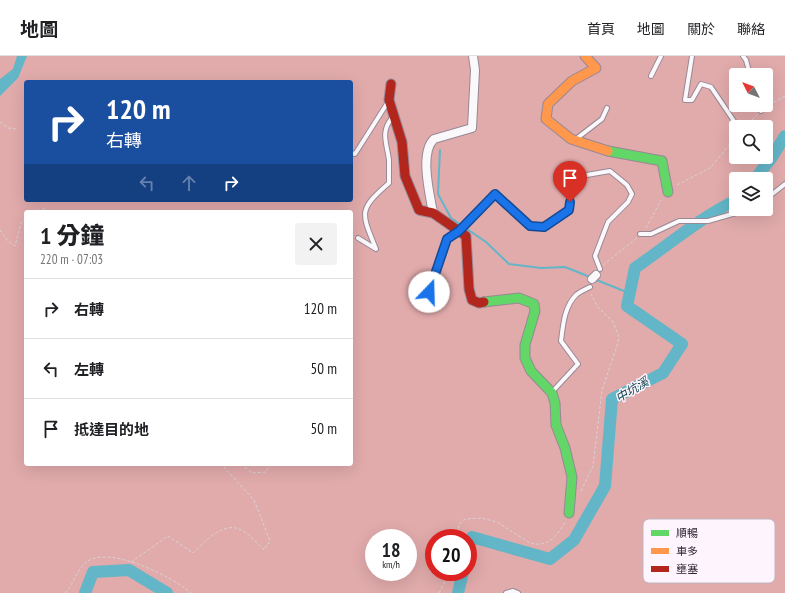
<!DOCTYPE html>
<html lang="zh-TW">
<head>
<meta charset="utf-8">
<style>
  body { margin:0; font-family:"PT Sans Narrow","Noto Sans TC",sans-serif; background:#f2f2f2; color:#202124; height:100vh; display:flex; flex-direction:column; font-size:15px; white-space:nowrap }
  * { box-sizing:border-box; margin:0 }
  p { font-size:13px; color:#757577 }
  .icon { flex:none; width:22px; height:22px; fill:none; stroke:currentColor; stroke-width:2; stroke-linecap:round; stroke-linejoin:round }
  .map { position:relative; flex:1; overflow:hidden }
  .drawer { position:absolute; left:24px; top:154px; width:329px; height:256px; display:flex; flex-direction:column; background:#fff; border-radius:4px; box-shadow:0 4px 16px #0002 }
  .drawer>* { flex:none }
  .hud { position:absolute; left:24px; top:24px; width:329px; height:122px; border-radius:4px; box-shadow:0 4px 16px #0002; background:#1a4fa0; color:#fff; overflow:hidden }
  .needle { width:26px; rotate:312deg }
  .fabs { position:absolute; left:729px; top:12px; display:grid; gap:8px }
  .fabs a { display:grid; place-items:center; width:44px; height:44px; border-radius:4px; background:#fff; box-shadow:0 4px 16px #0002; font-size:20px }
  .speed { position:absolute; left:365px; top:473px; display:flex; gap:8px; font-size:20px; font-weight:700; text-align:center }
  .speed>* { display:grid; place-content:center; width:52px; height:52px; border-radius:50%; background:#fff; box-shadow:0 4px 16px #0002; line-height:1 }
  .speed small { font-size:10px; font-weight:400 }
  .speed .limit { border:6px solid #d22; background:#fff; color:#111 }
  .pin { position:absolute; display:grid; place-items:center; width:34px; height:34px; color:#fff; margin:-41px -17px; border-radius:50% 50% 50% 0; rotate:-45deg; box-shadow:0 0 4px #0007 }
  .pin .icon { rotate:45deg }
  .me { position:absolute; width:44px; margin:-22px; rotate:21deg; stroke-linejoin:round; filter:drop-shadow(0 0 3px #0008) }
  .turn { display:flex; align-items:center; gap:14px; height:84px; padding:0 16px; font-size:18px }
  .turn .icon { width:52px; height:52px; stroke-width:2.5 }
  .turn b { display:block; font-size:28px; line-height:34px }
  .lanes { display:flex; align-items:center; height:38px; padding:0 16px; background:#0003; justify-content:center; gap:20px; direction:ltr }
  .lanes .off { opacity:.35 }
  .round { display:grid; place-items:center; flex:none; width:42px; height:42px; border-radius:4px; background:#f2f2f2 }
  .headline { display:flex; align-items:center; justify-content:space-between; height:68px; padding:0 16px }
  h1 { font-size:24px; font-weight:800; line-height:30px }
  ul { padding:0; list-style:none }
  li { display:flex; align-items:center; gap:12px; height:60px; padding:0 16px; border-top:1px solid #e0e0e0 }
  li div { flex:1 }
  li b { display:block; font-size:15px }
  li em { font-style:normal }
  header { display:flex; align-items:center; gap:24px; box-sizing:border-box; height:56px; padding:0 20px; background:#fff; border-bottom:1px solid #e0e0e0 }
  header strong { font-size:19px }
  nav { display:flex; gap:22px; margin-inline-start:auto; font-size:14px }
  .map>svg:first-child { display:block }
  .forest { fill:#e1aaab; fill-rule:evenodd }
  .water { fill:#62b6c7 }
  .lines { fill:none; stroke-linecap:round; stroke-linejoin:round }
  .stream { stroke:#62b6c7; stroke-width:2 }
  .river { stroke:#62b6c7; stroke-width:12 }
  .lane-casing { stroke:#978996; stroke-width:6 }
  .street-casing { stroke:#978996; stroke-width:10 }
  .fast-casing { stroke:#978996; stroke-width:11 }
  .slow-casing { stroke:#978996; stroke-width:11 }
  .jam-casing { stroke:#978996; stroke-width:11 }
  .path { stroke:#d8d3d8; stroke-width:1; stroke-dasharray:3 2; stroke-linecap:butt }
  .lane { stroke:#fbf8fb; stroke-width:4 }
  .street { stroke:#fbf8fb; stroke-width:8 }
  .fast { stroke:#63d668; stroke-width:9 }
  .slow { stroke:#ff974d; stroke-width:9 }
  .jam { stroke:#b3261e; stroke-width:9 }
  .route-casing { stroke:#114b97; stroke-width:10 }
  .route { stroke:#1a73e8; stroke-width:7 }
  .labels { text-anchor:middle; stroke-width:3; stroke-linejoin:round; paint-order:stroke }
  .water-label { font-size:12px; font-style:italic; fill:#13474f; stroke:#fef4fd }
  .key { fill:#fef4fd; stroke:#c0b6c0; stroke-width:1 }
  .key-label { font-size:11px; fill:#312430 }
</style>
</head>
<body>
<header>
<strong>地圖</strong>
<nav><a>首頁</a><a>地圖</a><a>關於</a><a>聯絡</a></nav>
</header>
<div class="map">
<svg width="785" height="537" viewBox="0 0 785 537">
  <rect width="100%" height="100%" fill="#e4d2e3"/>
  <path class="forest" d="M0,0h785v537h-785zM736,19h30v30h-30zM26,26h325v118h-325zM736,71h30v30h-30zM736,123h30v30h-30zM26,156h325v252h-325zM374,482h34v34h-34zM434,482h34v34h-34z"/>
  <path class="water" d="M17,0h10l-9,22 -18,18v-17l13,-10z"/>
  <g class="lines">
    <path class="stream" d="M440,94l-2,44 13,24 35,24 23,22 32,4 24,-1 25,10
      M594,223l35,14"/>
    <path class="river" d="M755,123l17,-22 13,-21
      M468,496l4,-15 78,22 24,-19 31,-54 7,-87 51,-26 19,-29 -55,-38 8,-38c33,-23 65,-50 101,-68
      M85,537l8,-21 36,-2 38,23
      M458,537l5,-21"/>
    <g class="lane-casing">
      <path id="lane" d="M692,0l-7,44h7l9,-16 10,3 27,40
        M743,0l3,4 4,15
        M651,20l10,-20
        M759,49l2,6
        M576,83l26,-20 5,-11
        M351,97l4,1 33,-52
        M766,143l19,-15
        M640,178h11l28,-13h29l42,-12
        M358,182l18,11c-15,-37 -18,-39 13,-66 0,-8 0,-15 0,-23 -2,-16 -9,-28 3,-42
        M429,236l18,-53 12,-8 36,-37 35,32 14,1 25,-17 6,-33 35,-6 17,14 5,9 -4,8 -20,20 -13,34 5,13
        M552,336l26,-28 -17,-23c2,-15 3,-34 15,-46 3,-3 10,-6 14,-8
        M506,537l7,-2 5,2"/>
    </g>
    <g class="street-casing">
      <path id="street" d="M433,157c-3,-18 -14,-60 1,-74l38,-11 3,-58 -2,-14
        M592,223l4,-4"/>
    </g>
    <g class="fast-casing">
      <path id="fast" d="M608,95l54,10 6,31
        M484,246l35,-4 15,6 1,7 -10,34v13l6,13 21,22 3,10 1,22 9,23 7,29 -3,36"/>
    </g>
    <g class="slow-casing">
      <path id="slow" d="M585,0l11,12 -24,13 -24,23 -2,15 25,20 37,12"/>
    </g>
    <g class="jam-casing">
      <path id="jam" d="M391,28l-2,16 13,42 3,34 14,34 14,3 33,23 3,53 3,11 7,3 5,-1"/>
    </g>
    <path class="path" d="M765,51l20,-11
      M0,66l8,6 8,1
      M745,71l12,-12
      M677,129l33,-17 26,-31
      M38,156l7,-4
      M646,172l15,-28
      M0,174l8,11 7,5 6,-23 5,-4
      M603,209l34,-27
      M241,408l11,9 14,-1 4,-8
      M581,435l12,-25 9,-76 15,-44 2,-9 -6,-15 -16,-16 -6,-12
      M455,482l5,-15 5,-4 16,-1 16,4 33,21c18,5 27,-7 35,-21
      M131,506l37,-26 25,17c12,-11 31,-34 50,-22 8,4 14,13 21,19l6,-9 -16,-41 -33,-36
      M65,537c9,-9 12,-25 23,-32 23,-15 85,16 103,32
      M439,537l11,-21"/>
    <use href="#lane" class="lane"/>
    <use href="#street" class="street"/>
    <use href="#fast" class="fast"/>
    <use href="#slow" class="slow"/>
    <use href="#jam" class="jam"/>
  </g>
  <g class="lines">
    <g class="route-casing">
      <path id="route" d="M429,236l18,-53 12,-8 36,-37 35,32 14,1 25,-17 1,-8"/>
    </g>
    <use href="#route" class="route"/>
  </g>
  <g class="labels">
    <g class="water-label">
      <text transform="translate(632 334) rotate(-31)" y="4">中坑溪</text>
    </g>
  </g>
  <rect x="643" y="463" width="132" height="64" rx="6" class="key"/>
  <rect x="651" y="474" width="18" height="6" fill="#63d668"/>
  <rect x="651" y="492" width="18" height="6" fill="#ff974d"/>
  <rect x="651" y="510" width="18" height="6" fill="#b3261e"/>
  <g class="key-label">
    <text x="676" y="481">順暢</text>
    <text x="676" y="499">車多</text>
    <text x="676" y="517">壅塞</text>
  </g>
</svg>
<div class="fabs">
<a><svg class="needle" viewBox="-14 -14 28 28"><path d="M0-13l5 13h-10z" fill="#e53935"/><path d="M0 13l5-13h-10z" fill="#757577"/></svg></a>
<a><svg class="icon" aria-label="search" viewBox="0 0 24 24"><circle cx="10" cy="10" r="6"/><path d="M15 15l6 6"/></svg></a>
<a><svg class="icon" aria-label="layers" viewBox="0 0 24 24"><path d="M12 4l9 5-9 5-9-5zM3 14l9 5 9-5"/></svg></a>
</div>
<div class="speed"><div>18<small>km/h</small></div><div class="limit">20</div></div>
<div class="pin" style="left:570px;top:146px;background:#d93025"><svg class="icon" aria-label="arrive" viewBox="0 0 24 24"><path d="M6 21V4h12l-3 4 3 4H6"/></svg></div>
<svg class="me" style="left:429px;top:236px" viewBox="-20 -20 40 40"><circle r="19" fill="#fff"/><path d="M0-13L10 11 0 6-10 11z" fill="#1a73e8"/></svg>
<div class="hud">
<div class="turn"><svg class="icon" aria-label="right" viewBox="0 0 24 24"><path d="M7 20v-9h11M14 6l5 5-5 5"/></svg><div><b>120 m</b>右轉</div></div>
<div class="lanes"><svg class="icon off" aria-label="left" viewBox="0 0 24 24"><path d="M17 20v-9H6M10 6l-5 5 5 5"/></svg><svg class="icon off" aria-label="ahead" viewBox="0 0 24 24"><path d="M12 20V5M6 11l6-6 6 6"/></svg><svg class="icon" aria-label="right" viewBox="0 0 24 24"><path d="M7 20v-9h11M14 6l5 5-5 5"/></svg></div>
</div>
<section class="drawer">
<div class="headline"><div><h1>1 分鐘</h1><p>220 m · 07:03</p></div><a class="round"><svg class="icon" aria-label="close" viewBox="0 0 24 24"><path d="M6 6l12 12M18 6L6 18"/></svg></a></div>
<ul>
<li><svg class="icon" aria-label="right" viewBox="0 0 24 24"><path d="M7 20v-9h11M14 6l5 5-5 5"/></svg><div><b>右轉</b></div><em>120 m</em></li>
<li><svg class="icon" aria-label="left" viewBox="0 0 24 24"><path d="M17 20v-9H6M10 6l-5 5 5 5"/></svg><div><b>左轉</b></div><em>50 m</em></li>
<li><svg class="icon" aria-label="arrive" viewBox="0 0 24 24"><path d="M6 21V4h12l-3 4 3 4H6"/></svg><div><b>抵達目的地</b></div><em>50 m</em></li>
</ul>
</section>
</div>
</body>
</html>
